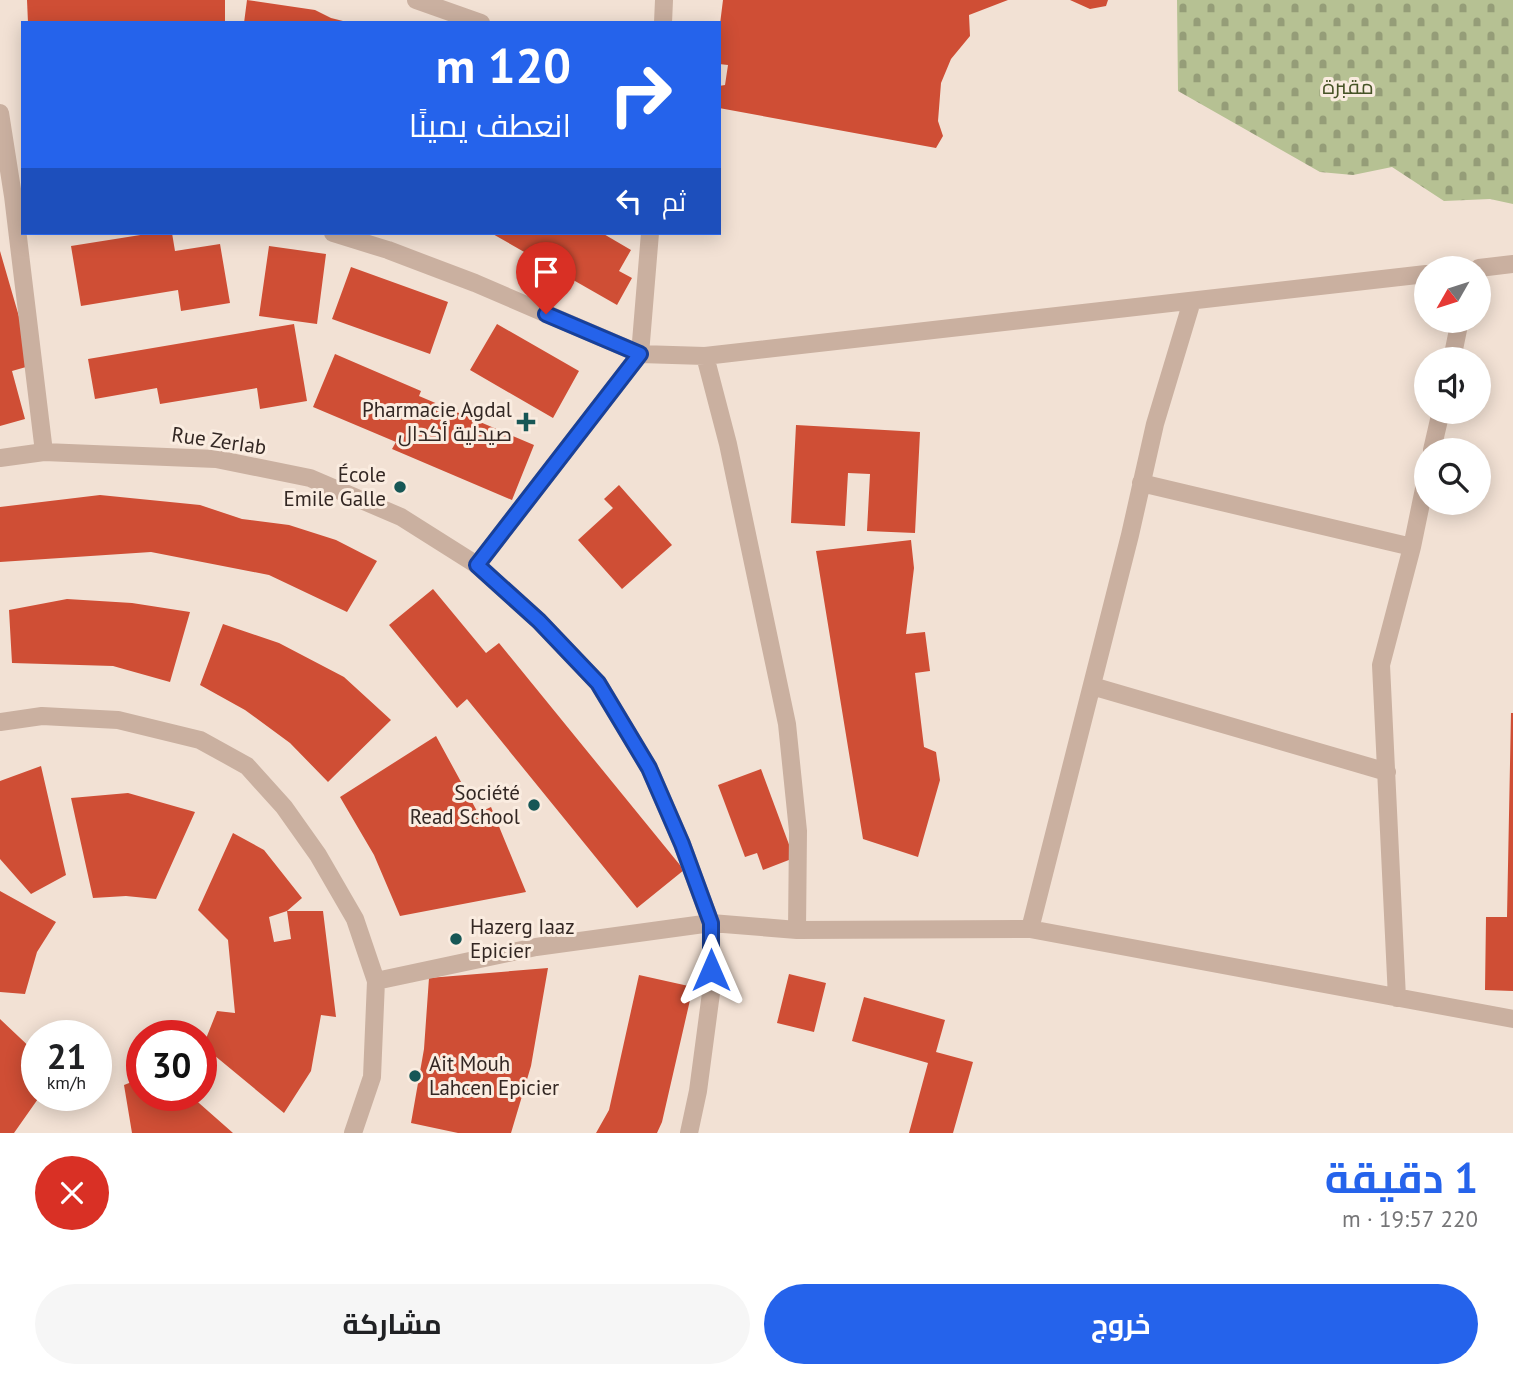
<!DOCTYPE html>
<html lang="ar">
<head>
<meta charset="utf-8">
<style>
  body { margin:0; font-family:"PT Sans",Cairo,sans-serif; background:#f6f6f6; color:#202124; direction:rtl; height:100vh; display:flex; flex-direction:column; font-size:26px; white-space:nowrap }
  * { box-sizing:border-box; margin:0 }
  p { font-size:23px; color:#757577 }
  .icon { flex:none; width:38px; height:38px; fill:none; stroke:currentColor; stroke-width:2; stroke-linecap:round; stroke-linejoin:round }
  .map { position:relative; height:1133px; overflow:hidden; direction:ltr }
  .side { display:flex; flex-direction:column; background:#fff; flex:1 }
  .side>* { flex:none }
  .hud { position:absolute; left:21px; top:21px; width:700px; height:214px; border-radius:0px; box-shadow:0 4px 18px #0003; direction:rtl; background:#2563eb; color:#fff; overflow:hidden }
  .needle { width:46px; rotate:231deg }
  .buttons { position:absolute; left:1414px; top:256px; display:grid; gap:14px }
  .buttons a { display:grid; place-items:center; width:77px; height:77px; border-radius:50%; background:#fff; box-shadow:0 4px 18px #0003; font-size:35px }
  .speed { position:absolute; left:21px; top:1020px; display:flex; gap:14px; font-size:35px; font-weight:700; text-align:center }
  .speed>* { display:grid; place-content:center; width:91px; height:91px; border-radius:50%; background:#fff; box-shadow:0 4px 18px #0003; line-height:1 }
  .speed small { font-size:18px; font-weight:400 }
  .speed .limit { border:10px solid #d22; background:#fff; color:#111 }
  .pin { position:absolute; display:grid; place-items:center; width:60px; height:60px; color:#fff; margin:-72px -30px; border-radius:50% 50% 50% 0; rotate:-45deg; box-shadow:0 0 7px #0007 }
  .pin .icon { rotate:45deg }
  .me { position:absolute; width:77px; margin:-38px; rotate:0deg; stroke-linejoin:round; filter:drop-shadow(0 0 5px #0008) }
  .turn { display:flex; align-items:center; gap:24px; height:147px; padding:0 35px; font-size:32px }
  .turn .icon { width:91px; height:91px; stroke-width:2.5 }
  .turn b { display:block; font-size:49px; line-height:60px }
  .then { display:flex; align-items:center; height:66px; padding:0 35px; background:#0003; gap:14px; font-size:26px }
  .round { display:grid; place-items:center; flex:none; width:74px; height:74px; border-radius:37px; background:#f6f6f6 }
  .summary { display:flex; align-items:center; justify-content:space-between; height:119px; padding:0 35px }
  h1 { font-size:42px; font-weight:700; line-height:52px; color:#2563eb }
  .action { display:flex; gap:14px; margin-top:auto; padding:14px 35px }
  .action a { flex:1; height:80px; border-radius:42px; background:#2563eb; color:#fff; font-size:28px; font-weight:700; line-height:80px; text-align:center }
  .action a+a { background:#f6f6f6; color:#202124 }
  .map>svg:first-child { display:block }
  .cemetery { fill:url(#cemetery-stones) }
  .building { fill:#cf4e35 }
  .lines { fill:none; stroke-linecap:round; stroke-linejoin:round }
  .minor { stroke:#cab0a0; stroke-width:18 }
  .route-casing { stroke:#184099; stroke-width:18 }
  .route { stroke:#2563eb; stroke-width:12 }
  .poi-dot { fill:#175756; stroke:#faece0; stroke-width:2.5 }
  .labels { text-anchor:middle; stroke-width:6; stroke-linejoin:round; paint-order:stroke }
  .park-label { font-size:21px; fill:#465326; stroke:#faece0 }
  .poi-label { font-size:21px; fill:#332723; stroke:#faece0; text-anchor:end }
  .street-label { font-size:21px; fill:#332723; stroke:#faece0 }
</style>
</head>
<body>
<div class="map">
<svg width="1513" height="1133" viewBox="0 0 1513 1133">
  <defs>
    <pattern id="cemetery-stones" width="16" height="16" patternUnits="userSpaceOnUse" patternTransform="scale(1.75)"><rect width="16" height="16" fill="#b6c193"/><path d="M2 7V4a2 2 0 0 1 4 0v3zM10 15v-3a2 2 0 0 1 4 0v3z" fill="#959d78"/></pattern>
  </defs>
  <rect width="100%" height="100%" fill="#f2e1d4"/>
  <path class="cemetery" d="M1177,0h336v204l-23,-5 -46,2 -52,-34 -39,8 -33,-3 -142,-81z"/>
  <path class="building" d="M27,0h198v23h-197z
    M247,0l68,10 16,8 20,5h-107z
    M723,0h285l-39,15 1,21 -19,23 -10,24 -3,38 5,15 -7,12 -217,-40v-22l6,-1 3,-20 -9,-1v-32z
    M1070,0h38l-2,6 -16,3z
    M153,233h19l3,18 45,-7 10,59 -49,8 -3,-21 -97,16 -10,-60z
    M491,233h111l29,17 -12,21 13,7 -15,27z
    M269,246l57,8 -9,70 -58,-8z
    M0,251l33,114 -21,6 13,48 -25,7z
    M351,267l97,35 -18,52 -98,-35z
    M294,324l13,77 -47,8 -3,-21 -97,16 -3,-16 -62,11 -7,-40z
    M497,324l82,47 -26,47 -83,-48z
    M335,354l86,37 -2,5 115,49 -22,55 -120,-51 4,-7 -83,-35z
    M796,425l124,7 -5,101 -48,-2 3,-57 -22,-1 -3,53 -54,-3z
    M619,485l53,60 -50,44 -44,-49 35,-32 -9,-9z
    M100,495l100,10 42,14 47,6 47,15 41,21 -30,51 -78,-37 -118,-23 -151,10v-55z
    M911,540l3,28 -8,66 19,-2 5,39 -15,2 9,74 12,5 4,28 -22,77 -55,-18 -47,-288z
    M433,589l53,64 13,-10 185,227 -47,38 -170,-209 -10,9 -68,-83z
    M67,599l65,4 58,9 -20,70 -57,-16 -101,-3 -3,-53z
    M223,624l56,19 65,34 47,43 -63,62 -38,-39 -45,-33 -45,-25z
    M1511,713h2v278l-28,-1 1,-73h21z
    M436,736l42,77 13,-6 35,85 -126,24 -26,-61 -34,-58z
    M41,766l25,109 -35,19 -31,-35v-78z
    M761,769l33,89 -31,12 -6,-17 -12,4 -27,-72z
    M128,793l67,19 -39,87 -30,-3 -33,2 -22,-100z
    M233,833l31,17 38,48 -15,13 -18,6 5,25 17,-3 -4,-28h36l13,106 -15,-2 -10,56 -27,42 -81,-67 14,-35 18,2 -7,-73 -30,-30z
    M0,891l56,31 -19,30 -12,42 -25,-2z
    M548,968l-17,98 -20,67h-53l-47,-10 13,-74 5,-71z
    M789,974l37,9 -12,49 -37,-9z
    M639,975l54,12 -31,135 -5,11h-61l13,-23z
    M864,997l81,23 -9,32 37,10 -20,71h-44l19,-70 -76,-22z
    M0,1019l37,35v42h3l-26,37h-14z
    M142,1078v18h49l42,37h-101l-8,-48z"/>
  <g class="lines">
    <path class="minor" d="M416,0l65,23
      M663,23l1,-23
      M0,113l13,83 31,256
      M333,233l55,17 87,33 165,71 65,2 721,-82
      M1479,268l34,-4
      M705,356l23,88 59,280 11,107 -1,99
      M1452,359l8,-39
      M1432,450l9,-39
      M0,458l44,-6 172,7 94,19 91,39 76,48 62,56 59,62 51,85 33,76 29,79v70l-13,98 -9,42
      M1141,483l271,64
      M477,565l163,-211 10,-121
      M1092,686l295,86
      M0,722l42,-6 76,4 82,20 47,26 37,41 34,48 37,64 21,62 -4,96 -19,56
      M1030,929l100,-394 25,-111 37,-123
      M376,981l160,-34 175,-24 86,7 233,-1 483,90
      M1397,998l-16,-333 31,-118 14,-68"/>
  </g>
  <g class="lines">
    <g class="route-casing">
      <path id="route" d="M546,314l94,40 -163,211 62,56 59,62 51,85 33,76 29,79v47"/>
    </g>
    <use href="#route" class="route"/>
  </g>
  <g class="poi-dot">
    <path d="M522.5 411.5h7v7h7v7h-7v7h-7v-7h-7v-7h7z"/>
    <circle cx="400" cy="487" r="7"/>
    <circle cx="534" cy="805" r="7"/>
    <circle cx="456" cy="939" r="7"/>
    <circle cx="415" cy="1076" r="7"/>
  </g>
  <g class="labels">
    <g class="park-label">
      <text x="1348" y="94">مقبرة</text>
    </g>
    <g class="poi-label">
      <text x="512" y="417">Pharmacie Agdal<tspan x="512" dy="24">صيدلية أكدال</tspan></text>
      <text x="386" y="482">École<tspan x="386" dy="24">Emile Galle</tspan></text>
      <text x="520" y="800">Société<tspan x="520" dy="24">Read School</tspan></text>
      <text x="470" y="934" text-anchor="start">Hazerg Iaaz<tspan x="470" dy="24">Epicier</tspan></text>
      <text x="429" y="1071" text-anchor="start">Ait Mouh<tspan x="429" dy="24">Lahcen Epicier</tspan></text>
    </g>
    <g class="street-label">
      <text transform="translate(219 441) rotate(8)" y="7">Rue ZerIab</text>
    </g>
  </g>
</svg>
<div class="buttons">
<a><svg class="needle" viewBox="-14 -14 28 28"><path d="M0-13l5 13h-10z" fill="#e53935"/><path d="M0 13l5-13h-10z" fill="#757577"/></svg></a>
<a><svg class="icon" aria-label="sound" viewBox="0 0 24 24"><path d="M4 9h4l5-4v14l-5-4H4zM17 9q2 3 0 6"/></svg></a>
<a><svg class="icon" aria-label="search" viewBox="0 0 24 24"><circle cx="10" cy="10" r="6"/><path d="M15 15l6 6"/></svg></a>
</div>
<div class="speed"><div>21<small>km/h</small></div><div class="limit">30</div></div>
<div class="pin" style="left:546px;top:314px;background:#d93025"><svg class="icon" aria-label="arrive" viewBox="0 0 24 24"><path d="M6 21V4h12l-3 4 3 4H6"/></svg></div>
<svg class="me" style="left:711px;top:970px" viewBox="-20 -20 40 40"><path d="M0-17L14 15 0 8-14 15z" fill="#2563eb" stroke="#fff" stroke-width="4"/></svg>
<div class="hud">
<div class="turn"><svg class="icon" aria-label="right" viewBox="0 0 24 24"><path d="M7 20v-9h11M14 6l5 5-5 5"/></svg><div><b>120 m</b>انعطف يمينًا</div></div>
<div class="then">ثم<svg class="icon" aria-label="left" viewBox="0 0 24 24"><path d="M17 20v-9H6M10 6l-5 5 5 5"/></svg></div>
</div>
</div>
<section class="side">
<div class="summary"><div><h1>1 دقيقة</h1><p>220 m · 19:57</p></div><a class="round" style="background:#d93025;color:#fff"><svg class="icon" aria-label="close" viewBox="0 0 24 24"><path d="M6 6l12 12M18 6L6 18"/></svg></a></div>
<div class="action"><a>خروج</a><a>مشاركة</a></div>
</section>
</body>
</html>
